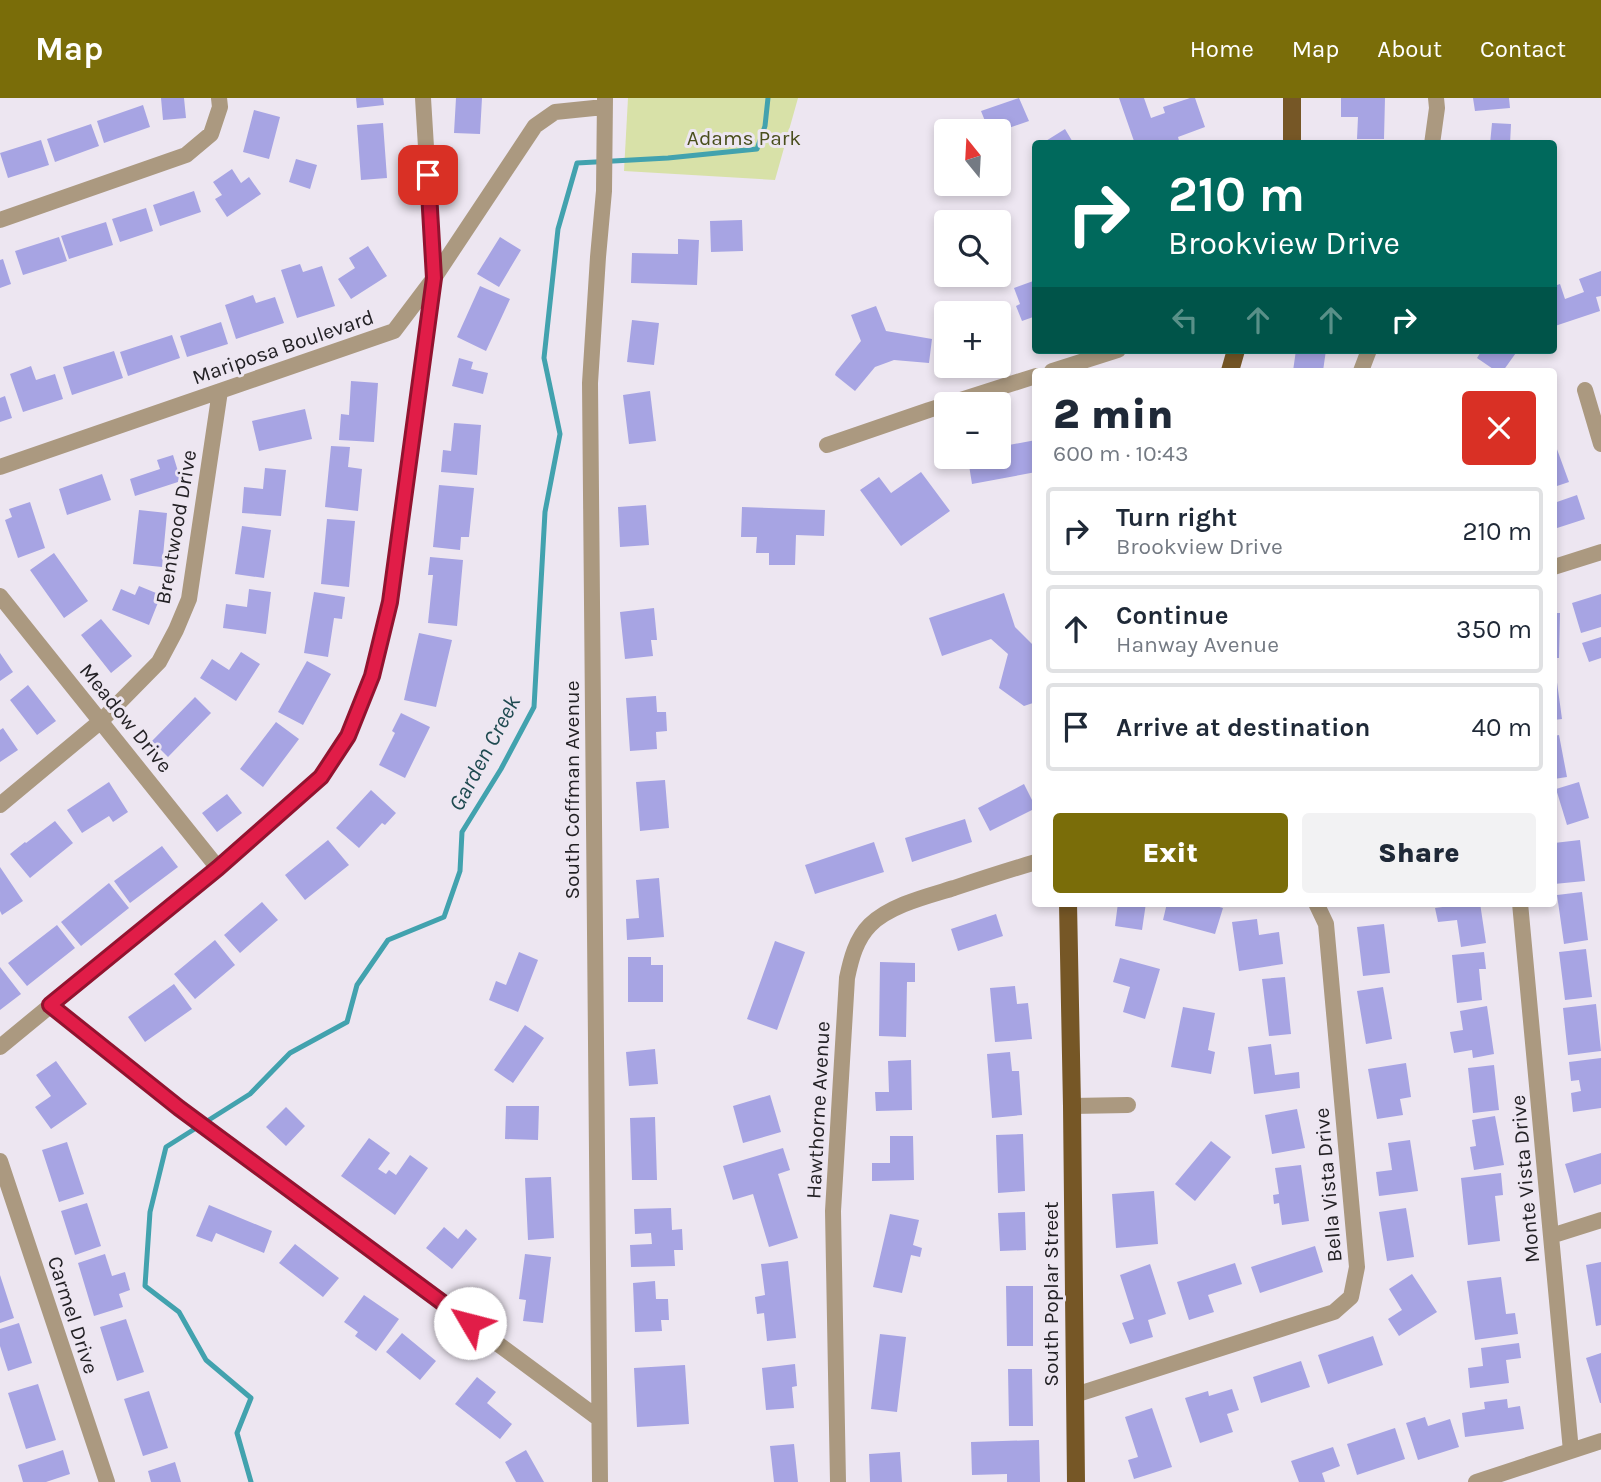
<!DOCTYPE html>
<html lang="en">
<head>
<meta charset="utf-8">
<style>
  body { margin:0; font-family:Karla,sans-serif; background:#f2f2f3; color:#1f2937; height:100vh; display:flex; flex-direction:column; font-size:26px; white-space:nowrap }
  * { box-sizing:border-box; margin:0 }
  p { font-size:23px; color:#747a83 }
  .icon { flex:none; width:38px; height:38px; fill:none; stroke:currentColor; stroke-width:2; stroke-linecap:round; stroke-linejoin:round }
  .map { position:relative; flex:1; overflow:hidden }
  .details { position:absolute; left:1032px; top:270px; width:525px; height:539px; display:flex; flex-direction:column; background:#fff; border-radius:7px; box-shadow:0 4px 10px #0003 }
  .details>* { flex:none }
  .top-card { position:absolute; left:1032px; top:42px; width:525px; height:214px; border-radius:7px; box-shadow:0 4px 10px #0003; background:#00695c; color:#fff; overflow:hidden }
  .needle { width:46px; rotate:342deg }
  .controls { position:absolute; left:934px; top:21px; display:grid; gap:14px }
  .controls a { display:grid; place-items:center; width:77px; height:77px; border-radius:7px; background:#fff; box-shadow:0 4px 10px #0003; font-size:35px }
  .pin { position:absolute; display:grid; place-items:center; width:60px; height:60px; color:#fff; margin:-30px; border-radius:14px; box-shadow:0 4px 10px #0006 }
  .me { position:absolute; width:77px; margin:-38px; rotate:307deg; stroke-linejoin:round; filter:drop-shadow(0 0 5px #0008) }
  .turn { display:flex; align-items:center; gap:24px; height:147px; padding:0 21px; font-size:32px }
  .turn .icon { width:91px; height:91px; stroke-width:2.5 }
  .turn b { display:block; font-size:49px; line-height:60px }
  .lanes { display:flex; align-items:center; height:66px; padding:0 21px; background:#0003; justify-content:center; gap:35px; direction:ltr }
  .lanes .off { opacity:.35 }
  .round { display:grid; place-items:center; flex:none; width:74px; height:74px; border-radius:7px; background:#f2f2f3 }
  .summary { display:flex; align-items:center; justify-content:space-between; height:119px; padding:0 21px }
  h1 { font-size:42px; font-weight:800; line-height:52px }
  .action { display:flex; gap:14px; margin-top:auto; padding:14px 21px }
  .action a { flex:1; height:80px; border-radius:7px; background:#7a6d09; color:#fff; font-size:28px; font-weight:800; line-height:80px; text-align:center }
  .action a+a { background:#f2f2f3; color:#1f2937 }
  ul { padding:0; list-style:none }
  li { display:flex; align-items:center; gap:21px; height:88px; margin:0 14px 10px; padding:0 7px; border:4px solid #e0e1e3; border-radius:7px }
  li div { flex:1 }
  li b { display:block; font-size:26px }
  li em { font-style:normal }
  header { display:flex; align-items:center; gap:42px; box-sizing:border-box; height:98px; padding:0 35px; background:#7a6d09; color:#fff }
  header strong { font-size:33px }
  nav { display:flex; gap:38px; margin-inline-start:auto; font-size:24px }
  .map>svg:first-child { display:block }
  .green { fill:#d8e1a8 }
  .lines { fill:none; stroke-linecap:round; stroke-linejoin:round }
  .stream { stroke:#42a2ae; stroke-width:5 }
  .building { fill:#a7a4e3 }
  .minor { stroke:#ab9980; stroke-width:16 }
  .major { stroke:#765726; stroke-width:18 }
  .route-casing { stroke:#92132f; stroke-width:18 }
  .route { stroke:#e11d48; stroke-width:12 }
  .labels { text-anchor:middle; stroke-width:6; stroke-linejoin:round; paint-order:stroke }
  .park-label { font-size:21px; fill:#494e1c; stroke:#ede6f1 }
  .street-label { font-size:21px; fill:#232125; stroke:#ede6f1 }
  .water-label { font-size:23px; font-style:italic; fill:#1f4a50; stroke:#ede6f1 }
</style>
</head>
<body>
<header>
<strong>Map</strong>
<nav><a>Home</a><a>Map</a><a>About</a><a>Contact</a></nav>
</header>
<div class="map">
<svg width="1601" height="1384" viewBox="0 0 1601 1384">
  <rect width="100%" height="100%" fill="#ede6f1"/>
  <path class="green" d="M628,0h170l-23,82 -151,-9z"/>
  <g class="lines">
    <path class="stream" d="M251,1384l-14,-49 14,-35 -45,-38 -27,-48 -34,-26 5,-74 16,-65 84,-53 40,-41 57,-31 10,-37 31,-45 56,-23 16,-46 2,-39 39,-63 33,-62 11,-195 15,-78 -16,-76 14,-129 19,-66 91,-5 89,-9 8,-23 3,-28"/>
  </g>
  <path class="building" d="M161,0h23l2,20 -23,2z
    M356,0h27l1,7 -27,3z
    M456,0h26l-2,36 -26,-1z
    M1019,0l10,23 -29,10h-11l-8,-20z
    M1119,0h25l7,20 14,-5 -2,-6 27,-9h5l10,29 -27,10 2,7h-45z
    M1341,0h44l-1,41h-27l1,-22h-17z
    M1473,0h36l1,10 -35,3z
    M143,7l7,22 -46,16 -7,-22z
    M254,12l26,7 -11,42 -26,-7z
    M383,25l4,55 -26,2 -4,-55z
    M1492,25l19,1 -1,20h-20z
    M91,26l8,22 -44,16 -8,-23z
    M1065,31l9,15h-33z
    M41,42l8,25 -41,13 -8,-25z
    M296,61l21,6 -7,24 -21,-7z
    M232,71l9,14 8,-6 12,17 -34,23 -12,-18 7,-4 -9,-13z
    M194,93l7,21 -41,14 -7,-21z
    M146,110l7,23 -33,11 -8,-23z
    M742,122l1,31 -32,1 -1,-31z
    M106,124l7,23 -44,14 -8,-23z
    M59,139l8,24 -44,14 -8,-24z
    M500,139l21,13 -22,37 -22,-13z
    M678,141l21,1 -2,45 -66,-2 1,-30 46,1z
    M368,148l19,30 -36,23 -13,-20 17,-11 -6,-10z
    M3,161l8,25 -11,4v-28z
    M300,166l3,8 19,-6 13,40 -38,12 -16,-48z
    M1601,173v25l-5,1 4,14 -45,15 -1,-40 6,-2 5,15 19,-7 -5,-13z
    M1036,182v36l-14,5 -6,-15 4,-2 -6,-16z
    M480,188l30,13 -24,52 -29,-14z
    M253,197l3,8 19,-6 9,26 -48,16 -11,-34z
    M876,208l10,25 46,8 -3,24 -35,-3 -19,7 -20,24 -20,-16 1,-3 25,-31 -10,-26z
    M632,222l27,3 -5,42 -27,-3z
    M221,224l7,22 -41,13 -7,-21z
    M172,237l8,23 -52,18 -8,-24z
    M1296,252h30l-3,21h-30z
    M1482,252h36l-15,21h-7l-19,-13z
    M114,253l9,27 -51,17 -9,-28z
    M459,260l14,4 -2,7 17,4 -5,21 -31,-8z
    M31,268l5,14 19,-6 8,25 -40,13 -13,-38z
    M351,283l27,2 -4,59 -35,-2 2,-26 8,1z
    M650,293l6,50 -27,3 -6,-49z
    M5,298l7,22 -12,4v-24z
    M305,311l7,30 -53,12 -7,-30z
    M454,325l27,2 -4,50 -36,-3 2,-22 8,1z
    M1036,342v32l-64,12 -4,-25 12,-2h19v-4l11,-2 -1,-6z
    M1554,343l15,41 -15,5z
    M331,348l19,1 -2,20 14,2 -4,42 -33,-4z
    M173,357l8,26 -46,15 -5,-17 30,-10 -3,-9z
    M265,370l21,2 -5,46 -39,-3 2,-26 19,2z
    M921,374l29,39 -49,35 -41,-56 19,-13 12,16z
    M102,376l9,26 -44,15 -8,-26z
    M439,387l35,3 -5,49h-8l-1,13 -27,-3z
    M1577,397l8,24 -31,10v-26z
    M30,404l15,46 -27,10 -13,-38 7,-3 -3,-8z
    M646,407l3,40 -29,2 -2,-40z
    M742,409l83,3 -1,26 -28,-1 -1,30h-26v-12h-13l1,-16h-16z
    M139,412l28,3 -5,54 -29,-3z
    M327,421l28,2 -6,66 -28,-3z
    M242,428l29,4 -7,48 -29,-4z
    M54,455l34,48 -24,17 -34,-48z
    M430,459l33,3 -6,66 -29,-3 5,-48h-5z
    M139,488l22,9 -12,30 -37,-15 9,-21 14,6z
    M249,491l22,3 -5,42 -43,-6 3,-24 21,3z
    M314,494l31,5 -3,22 -8,-1 -6,39 -24,-4z
    M1004,495l11,34 21,21v54l-12,4 -25,-18 9,-34 -17,-15 -49,17 -13,-38z
    M1601,496v33l-20,6 -9,-30z
    M654,510l3,32h-6l2,16 -28,3 -5,-47z
    M1554,515h6l-1,45h-5z
    M101,521l31,37 -21,17 -30,-38z
    M419,535l33,7 -16,67 -32,-7z
    M1601,539v21l-12,4 -7,-19z
    M241,554l19,12 -24,37 -36,-23 12,-19 17,11z
    M0,555l13,19 -13,9z
    M307,563l24,13 -28,51 -25,-13z
    M1554,577h2l6,44 -8,1z
    M28,587l28,36 -19,14 -27,-35z
    M656,598l1,16h9l1,19 -11,1 1,17 -27,2 -4,-53z
    M195,599l16,16 -43,44 -16,-16z
    M401,615l29,14 -25,51 -26,-13 16,-32 -3,-2z
    M276,624l23,17 -36,48 -23,-18z
    M3,630l15,22 -18,12v-32z
    M1559,637l8,42 -13,2v-43z
    M665,682l4,48 -29,3 -4,-49z
    M109,684l19,30 -15,10 -4,-6 -27,17 -15,-23z
    M1579,684l10,36 -22,7 -11,-36z
    M1024,686l12,24 -46,23 -12,-23z
    M371,692l25,23 -11,12 -3,-2 -23,25 -23,-20z
    M227,696l15,19 -25,19 -15,-19z
    M965,721l7,23 -60,20 -7,-24z
    M55,723l18,22 -43,35 -20,-24 15,-12 1,1z
    M328,742l21,25 -44,35 -20,-25z
    M1580,742l5,41 -31,3v-41z
    M874,744l10,30 -69,22 -10,-29z
    M162,748l16,21 -48,36 -16,-22z
    M0,769l23,34 -21,14 -2,-4z
    M659,780l5,59 -37,3 -1,-21 13,-1 -3,-38z
    M109,785l20,25 -48,38 -20,-24z
    M1582,794l6,48 -24,4 -7,-49z
    M262,804l16,18 -38,33 -16,-18z
    M1118,805h28l-4,27 -27,-4z
    M1167,805h38l18,5 -8,26 -52,-14z
    M1450,805h30l6,40 -25,4 -4,-27 -19,2 -3,-14 15,-2z
    M996,816l7,22 -45,15 -7,-22z
    M1257,821l2,16 20,-3 4,32 -44,7 -7,-49z
    M1384,826l6,49 -27,3 -6,-49z
    M57,827l18,23 -48,38 -19,-23z
    M215,842l20,25 -40,34 -21,-25z
    M775,843l30,11 -28,78 -30,-11z
    M1586,851l6,48 -27,3 -6,-48z
    M519,854l19,8 -20,52 -29,-12 7,-19 10,4z
    M1484,854l2,17h-7l3,31 -25,3 -5,-48z
    M628,859h23v8h12v37h-35z
    M1120,860l40,11 -15,50 -22,-7 7,-25 -17,-5z
    M880,864l35,1v19h-8l-1,55 -27,-1z
    M0,869l21,27 -21,16z
    M1285,879l6,57 -22,2 -7,-57z
    M174,886l18,25 -47,33 -17,-25z
    M1015,888l2,18 11,-1 4,36 -37,3 -5,-54z
    M1383,889l9,52 -26,5 -9,-53z
    M1596,906l5,47 -33,4 -5,-47z
    M1487,908l7,48 -21,4 -1,-8 -18,3 -4,-21 13,-2 -3,-19z
    M1183,909l32,6 -7,37 7,2 -4,22 -40,-7z
    M525,927l19,13 -31,45 -19,-13z
    M1271,946l4,31 24,-3 1,16 -46,6 -6,-47z
    M655,951l3,35 -29,2 -3,-34z
    M1010,954l2,19h7l3,44 -30,3 -5,-64z
    M1601,960v50l-28,4 -2,-19 10,-2 -2,-11 -8,1 -2,-19z
    M911,962l1,50 -36,1 -1,-19h14l-1,-31z
    M56,963l31,43 -36,25 -16,-22 16,-11 -15,-21z
    M1406,965l5,34 -11,2 3,16 -26,4 -9,-50z
    M1494,967l5,45 -26,3 -5,-45z
    M770,997l11,37 -38,11 -10,-37z
    M506,1008h33l-1,34 -33,-1z
    M286,1009l19,19 -19,20 -20,-19z
    M1297,1011l8,39 -33,6 -7,-39z
    M1495,1018l9,49 -30,5 -4,-23 6,-1 -4,-26z
    M655,1019l2,63h-25l-2,-62z
    M1023,1036l2,57 -27,2 -2,-58z
    M890,1038h23l1,44 -42,1v-18h18z
    M369,1040l21,15 -12,16 8,5 3,-4 7,5 14,-20 18,13 -33,47 -54,-39z
    M1410,1042l8,51 -39,5 -3,-24 16,-2 -4,-27z
    M1211,1043l20,16 -36,44 -20,-17z
    M67,1044l17,52 -25,8 -17,-52z
    M783,1050l7,22 -12,4 20,64 -29,9 -16,-53 -20,6 -10,-34z
    M1601,1055v31l-27,9 -9,-29z
    M1301,1067l8,56 -27,4 -3,-22 -5,1 -1,-9 6,-1 -4,-26z
    M1501,1075l2,22 -8,1 5,45 -32,4 -7,-67z
    M551,1079l3,61 -26,2 -3,-62z
    M1154,1093l4,53 -42,4 -4,-54z
    M87,1105l14,43 -26,9 -14,-44z
    M209,1107l63,26 -8,22 -48,-20 -4,9 -16,-6z
    M671,1110l1,22 10,-1 1,21h-9l1,16 -44,1 -1,-22 22,-1 -1,-11 -16,1 -1,-25z
    M1406,1110l8,49 -27,4 -8,-49z
    M1025,1114l1,38 -26,1 -2,-38z
    M890,1116l29,6 -6,25 9,3 -2,9 -9,-2 -9,38 -29,-6z
    M444,1129l14,12 8,-10 11,10 -25,30 -26,-21z
    M295,1146l44,34 -16,19 -44,-34z
    M1315,1148l8,26 -63,21 -9,-26z
    M105,1156l7,22 13,-4 5,18 -11,4 4,13 -29,9 -16,-53z
    M525,1156l26,3 -8,66 -20,-2 3,-21 -7,-1z
    M788,1163l8,77 -29,3 -3,-28 -7,1 -2,-17 10,-2 -4,-31z
    M1601,1164v63l-5,1 -10,-61z
    M1235,1165l7,21 -34,11 6,17 -25,8 -12,-38z
    M1150,1166l16,50 -18,6 5,17 -23,7 -8,-21 12,-4 -14,-44z
    M1412,1176l25,38 -38,24 -11,-17 14,-9 -13,-21z
    M0,1177l14,43 -14,5z
    M1501,1179l5,37 9,-1 3,21 -43,6 -8,-59z
    M655,1183l1,18h12l1,21h-8l1,11 -27,1 -2,-49z
    M1006,1188h27v60h-26z
    M364,1197l35,24 -23,32 -21,-15 3,-4 -14,-10z
    M126,1221l18,53 -27,9 -17,-54z
    M19,1225l13,40 -24,8 -8,-25v-17z
    M402,1235l34,28 -16,19 -34,-28z
    M880,1236l26,3 -9,75 -26,-3z
    M1373,1238l10,29 -55,19 -10,-29z
    M1519,1245l2,15 -15,2 3,23 -39,5 -2,-20 15,-2 -2,-18z
    M1601,1255v50h-1l-14,-45z
    M1301,1263l9,26 -49,16 -8,-26z
    M795,1266l2,22 -5,1 2,21 -28,2 -4,-42z
    M685,1267l4,59 -52,3 -3,-59z
    M1008,1271h24l1,57h-24z
    M477,1279l19,15 -9,11 25,21 -12,15 -45,-35z
    M38,1286l18,56 -30,9 -18,-56z
    M1232,1291l7,21 -12,4 6,18 -33,11 -15,-45 23,-7 1,5z
    M149,1293l19,57 -25,8 -19,-57z
    M1507,1301l1,9 12,-2 4,23 -59,8 -3,-24 23,-4 -1,-7z
    M1152,1310l20,59 -38,12 -6,-19 10,-3 -13,-40z
    M1425,1319l3,9 22,-7 9,28 -41,13 -12,-37z
    M1395,1330l10,31 -48,16 -10,-31z
    M1039,1342l1,42h-33v-8l-35,1 -1,-33z
    M794,1346l4,38h-24l-4,-36z
    M1333,1349l7,19 -18,7 3,9h-26l-8,-21z
    M63,1352l7,24 -24,8h-23l-5,-17z
    M526,1352l18,32h-28l-11,-20z
    M900,1354l2,30h-32l-1,-28z
    M175,1364l6,20h-30l-3,-11z"/>
  <g class="lines">
    <path class="minor" d="M1432,46l5,-36 -1,-10
      M0,122l186,-65 25,-21 9,-27 -1,-9
      M1052,273l66,-21
      M1361,273l8,-21
      M1585,292l16,54
      M827,347l102,-35 107,-34
      M0,369l394,-136 40,-53 101,-152 20,-14 49,-5
      M1554,469l47,-15
      M0,498l218,272
      M0,707l101,-84 58,-59 17,-32 13,-31 31,-208
      M1520,805l51,548
      M50,907l129,103 419,310
      M0,949l218,-179 103,-91 27,-41 24,-60 18,-74 44,-324 -11,-180
      M1072,1008l56,-1
      M0,1063l107,321
      M1551,1138l50,-16
      M1075,1297l259,-83 17,-15 6,-30 -31,-343 -10,-21
      M600,1384l-10,-1099 8,-126 6,-66 1,-93
      M838,1384l-5,-271 14,-233c4,-19 9,-39 23,-53 20,-20 58,-29 84,-37 27,-9 55,-18 82,-26
      M1476,1384l125,-41"/>
    <path class="major" d="M1292,0v46
      M1230,273l6,-21
      M1068,805l4,203 4,376"/>
  </g>
  <g class="lines">
    <g class="route-casing">
      <path id="route" d="M428,77l6,103 -44,324 -18,74 -24,60 -27,41 -103,91 -168,137 129,103 291,215"/>
    </g>
    <use href="#route" class="route"/>
  </g>
  <g class="labels">
    <g class="park-label">
      <text x="744" y="47">Adams Park</text>
    </g>
    <g class="street-label">
      <text transform="translate(283 249) rotate(-19)" y="7">Mariposa Boulevard</text>
      <text transform="translate(176 429) rotate(-80)" y="7">Brentwood Drive</text>
      <text transform="translate(126 620) rotate(51)" y="7">Meadow Drive</text>
      <text transform="translate(572 692) rotate(-90)" y="7">South Coffman Avenue</text>
      <text transform="translate(818 1012) rotate(-87)" y="7">Hawthorne Avenue</text>
      <text transform="translate(1525 1081) rotate(-95)" y="7">Monte Vista Drive</text>
      <text transform="translate(1328 1087) rotate(-95)" y="7">Bella Vista Drive</text>
      <text transform="translate(1051 1196) rotate(-90)" y="7">South Poplar Street</text>
      <text transform="translate(73 1217) rotate(72)" y="7">Carmel Drive</text>
    </g>
    <g class="water-label">
      <text transform="translate(484 655) rotate(-62)" y="8">Garden Creek</text>
    </g>
  </g>
</svg>
<div class="controls">
<a><svg class="needle" viewBox="-14 -14 28 28"><path d="M0-13l5 13h-10z" fill="#e53935"/><path d="M0 13l5-13h-10z" fill="#747a83"/></svg></a>
<a><svg class="icon" aria-label="search" viewBox="0 0 24 24"><circle cx="10" cy="10" r="6"/><path d="M15 15l6 6"/></svg></a>
<a>+</a>
<a>−</a>
</div>
<div class="pin" style="left:428px;top:77px;background:#d93025"><svg class="icon" aria-label="arrive" viewBox="0 0 24 24"><path d="M6 21V4h12l-3 4 3 4H6"/></svg></div>
<svg class="me" style="left:470px;top:1225px" viewBox="-20 -20 40 40"><circle r="19" fill="#fff"/><path d="M0-13L10 11 0 6-10 11z" fill="#e11d48"/></svg>
<div class="top-card">
<div class="turn"><svg class="icon" aria-label="right" viewBox="0 0 24 24"><path d="M7 20v-9h11M14 6l5 5-5 5"/></svg><div><b>210 m</b>Brookview Drive</div></div>
<div class="lanes"><svg class="icon off" aria-label="left" viewBox="0 0 24 24"><path d="M17 20v-9H6M10 6l-5 5 5 5"/></svg><svg class="icon off" aria-label="ahead" viewBox="0 0 24 24"><path d="M12 20V5M6 11l6-6 6 6"/></svg><svg class="icon off" aria-label="ahead" viewBox="0 0 24 24"><path d="M12 20V5M6 11l6-6 6 6"/></svg><svg class="icon" aria-label="right" viewBox="0 0 24 24"><path d="M7 20v-9h11M14 6l5 5-5 5"/></svg></div>
</div>
<section class="details">
<div class="summary"><div><h1>2 min</h1><p>600 m · 10:43</p></div><a class="round" style="background:#d93025;color:#fff"><svg class="icon" aria-label="close" viewBox="0 0 24 24"><path d="M6 6l12 12M18 6L6 18"/></svg></a></div>
<ul>
<li><svg class="icon" aria-label="right" viewBox="0 0 24 24"><path d="M7 20v-9h11M14 6l5 5-5 5"/></svg><div><b>Turn right</b><p>Brookview Drive</p></div><em>210 m</em></li>
<li><svg class="icon" aria-label="ahead" viewBox="0 0 24 24"><path d="M12 20V5M6 11l6-6 6 6"/></svg><div><b>Continue</b><p>Hanway Avenue</p></div><em>350 m</em></li>
<li><svg class="icon" aria-label="arrive" viewBox="0 0 24 24"><path d="M6 21V4h12l-3 4 3 4H6"/></svg><div><b>Arrive at destination</b></div><em>40 m</em></li>
</ul>
<div class="action"><a>Exit</a><a>Share</a></div>
</section>
</div>
</body>
</html>
